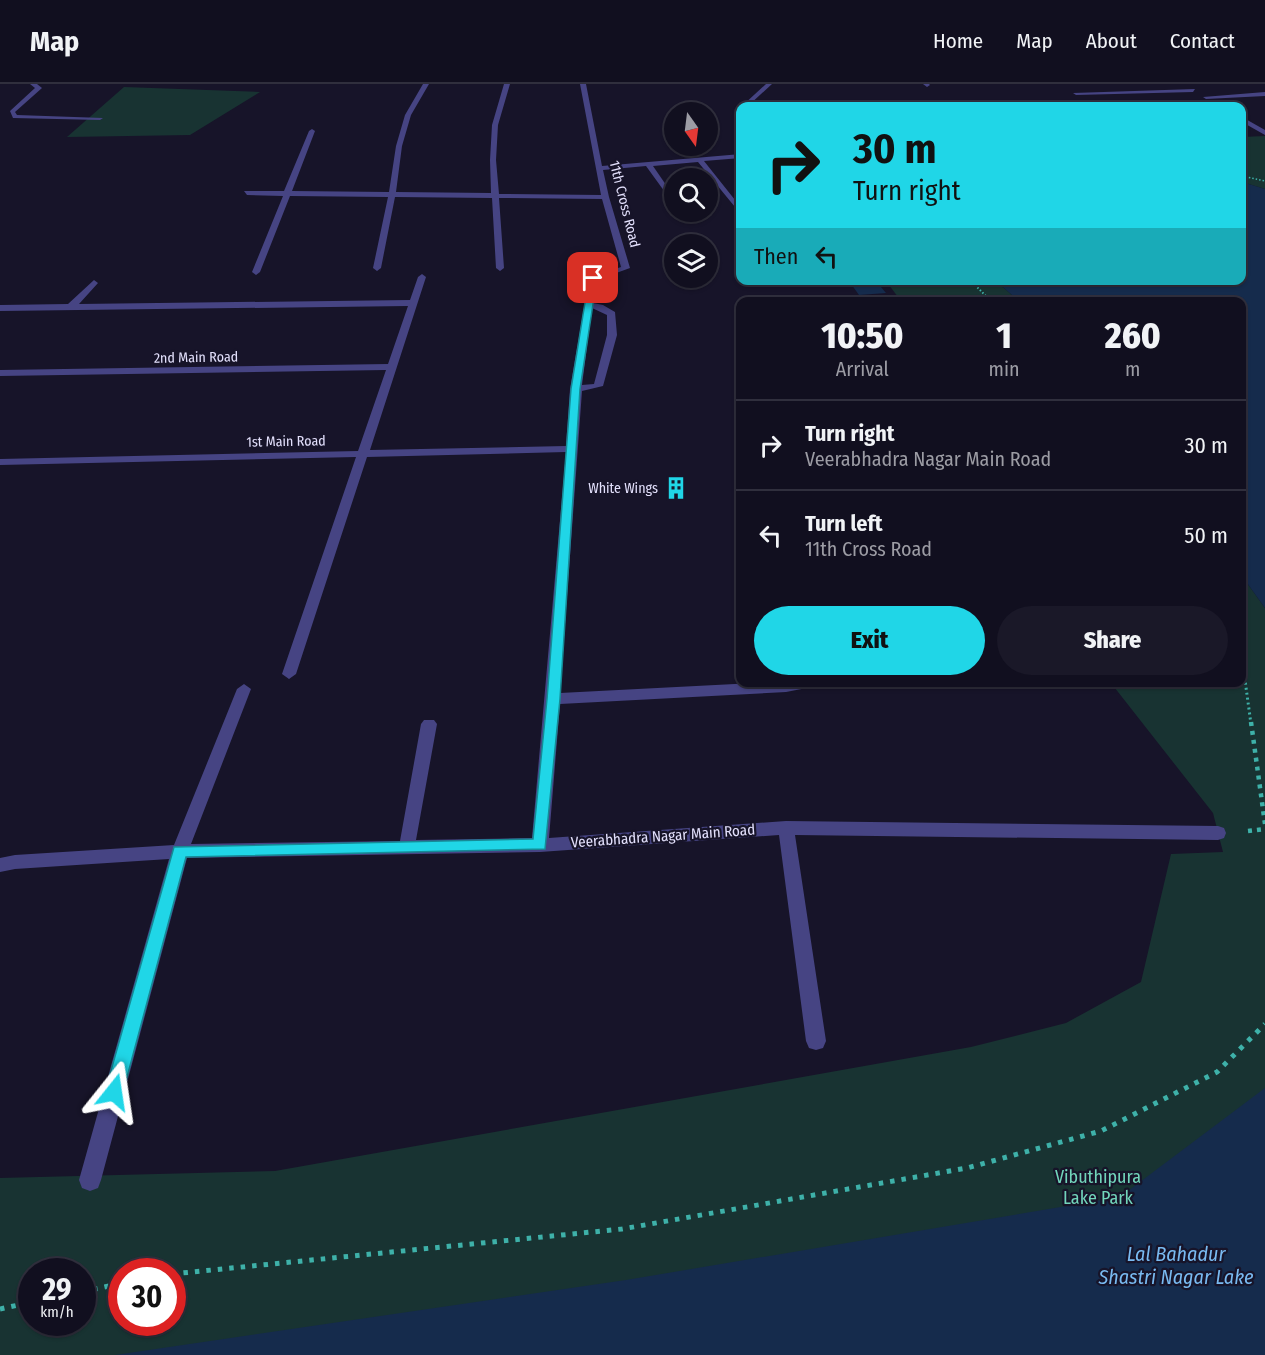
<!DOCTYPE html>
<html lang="en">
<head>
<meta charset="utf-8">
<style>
  body { margin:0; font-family:"Fira Sans Condensed",sans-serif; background:#1a1828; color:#f1f3f6; height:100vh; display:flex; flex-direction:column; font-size:22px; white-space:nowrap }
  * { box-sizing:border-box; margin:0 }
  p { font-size:20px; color:#9c9ca4 }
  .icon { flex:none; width:33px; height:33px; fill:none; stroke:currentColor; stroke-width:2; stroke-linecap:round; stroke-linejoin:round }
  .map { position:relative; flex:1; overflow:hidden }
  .details { position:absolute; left:736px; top:213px; width:510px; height:390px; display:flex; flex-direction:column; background:#110f1f; border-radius:12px; box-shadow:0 2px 4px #0004,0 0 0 2px #302f3d }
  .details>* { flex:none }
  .top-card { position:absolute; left:736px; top:18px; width:510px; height:183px; border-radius:12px; box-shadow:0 2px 4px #0004,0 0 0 2px #302f3d; background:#20d6e7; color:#111; overflow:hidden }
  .needle { width:39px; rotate:166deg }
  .buttons { position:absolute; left:664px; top:18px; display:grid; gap:12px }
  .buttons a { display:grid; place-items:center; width:54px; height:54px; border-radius:50%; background:#110f1f; box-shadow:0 2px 4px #0004,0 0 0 2px #302f3d; font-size:30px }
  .speed { position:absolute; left:18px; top:1174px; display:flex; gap:12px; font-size:30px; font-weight:700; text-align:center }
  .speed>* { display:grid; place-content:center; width:78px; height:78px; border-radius:50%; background:#110f1f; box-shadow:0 2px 4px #0004,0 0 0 2px #302f3d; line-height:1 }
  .speed small { font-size:15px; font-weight:400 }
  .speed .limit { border:9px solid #d22; background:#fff; color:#111 }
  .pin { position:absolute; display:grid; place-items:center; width:51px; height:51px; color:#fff; margin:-26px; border-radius:12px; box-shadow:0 3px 9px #0006 }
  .me { position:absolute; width:66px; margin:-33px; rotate:15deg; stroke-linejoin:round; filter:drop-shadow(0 0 4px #0008) }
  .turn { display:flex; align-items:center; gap:21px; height:126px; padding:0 18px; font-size:27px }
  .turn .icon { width:78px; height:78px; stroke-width:2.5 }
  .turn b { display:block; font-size:42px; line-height:51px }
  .then { display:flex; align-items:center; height:57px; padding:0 18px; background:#0003; gap:12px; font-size:22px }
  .eta { display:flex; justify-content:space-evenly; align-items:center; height:102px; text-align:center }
  .eta b { font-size:36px; font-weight:800; line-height:42px }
  .primary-button { display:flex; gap:12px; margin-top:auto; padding:12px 18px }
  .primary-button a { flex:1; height:69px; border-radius:36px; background:#20d6e7; color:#111; font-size:24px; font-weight:800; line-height:69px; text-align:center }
  .primary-button a+a { background:#1a1828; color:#f1f3f6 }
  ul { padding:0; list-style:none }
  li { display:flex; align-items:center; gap:18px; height:90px; padding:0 18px; border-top:2px solid #302f3d }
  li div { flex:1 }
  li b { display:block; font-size:22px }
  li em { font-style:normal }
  header { display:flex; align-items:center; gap:36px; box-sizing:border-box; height:84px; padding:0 30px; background:#110f1f; border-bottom:2px solid #302f3d }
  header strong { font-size:28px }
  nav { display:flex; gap:33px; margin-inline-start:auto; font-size:21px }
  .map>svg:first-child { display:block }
  .green { fill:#183332; fill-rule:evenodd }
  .water { fill:#152b4c }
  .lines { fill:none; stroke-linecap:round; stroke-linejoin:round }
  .path-far4 { stroke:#3eb1a9; stroke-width:1.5; stroke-dasharray:1.5 2; stroke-linecap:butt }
  .path-far3 { stroke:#3eb1a9; stroke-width:2; stroke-dasharray:1.5 2; stroke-linecap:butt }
  .path-far2 { stroke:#3eb1a9; stroke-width:3; stroke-dasharray:2 3; stroke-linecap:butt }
  .path-far1 { stroke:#3eb1a9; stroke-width:4.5; stroke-dasharray:4 5; stroke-linecap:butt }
  .path { stroke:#3eb1a9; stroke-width:5; stroke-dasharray:4.5 7; stroke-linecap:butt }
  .service { fill:#464483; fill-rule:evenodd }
  .minor { fill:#464483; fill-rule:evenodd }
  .route { fill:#20d6e7; stroke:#158b96; stroke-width:1.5 }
  .labels { text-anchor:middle; stroke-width:4.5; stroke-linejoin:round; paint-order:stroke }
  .far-street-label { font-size:14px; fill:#e3e0fc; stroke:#171429 }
  .far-poi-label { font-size:14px; fill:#e3e0fc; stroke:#171429; text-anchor:end }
  .street-label { font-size:15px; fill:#e3e0fc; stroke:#171429 }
  .near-park-label { font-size:18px; fill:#72d5bb; stroke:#171429 }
  .near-water-label { font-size:20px; font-style:italic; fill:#79baf1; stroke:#171429 }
</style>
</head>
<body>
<header>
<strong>Map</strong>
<nav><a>Home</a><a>Map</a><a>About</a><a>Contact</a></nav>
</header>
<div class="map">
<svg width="1265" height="1271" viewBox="0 0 1265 1271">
  <rect width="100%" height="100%" fill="#171429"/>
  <path class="green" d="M124,3l136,5 -70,43 -123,2z
    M1265,52v53l-23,-7v-45z
    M886,197h110l23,20h-118z
    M1242,492l23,32v747h-1265v-177l275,-7 696,-124 95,-24 75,-41 30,-128 52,-2 -10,-39 -102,-130 131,-1zM32,1188h50v51h-50zM122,1188h50v51h-50z"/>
  <path class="water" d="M1242,98l23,7v419l-23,-32v-274l-223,-1 -23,-20 246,-1z
    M849,197h27l10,12 -27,2z
    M1265,1004v267h-1150l511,-75 494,-83z"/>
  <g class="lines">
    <path class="path-far4" d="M1242,92l23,5"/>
    <path class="path-far3" d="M970,196l22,22"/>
    <path class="path-far2" d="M1242,574l9,66"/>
    <path class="path-far1" d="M1251,638l14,102
      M1248,747l17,-2"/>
    <path class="path" d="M172,1190l450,-45 345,-61 134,-37 116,-59 48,-48
      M82,1208l40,-9
      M0,1225l32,-7"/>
    <path class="service" d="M30,0h7l5,4 -27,24 2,3 86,3 -3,2 -87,-2 -3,-7 25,-23z"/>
    <path class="minor" d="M423,0h6l-18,31 -9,31 -6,46 95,1 -1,-33 2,-35 12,-41h6l-12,41 -2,35 3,34 102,1 -21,-111h6l16,82 139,-12v4l-37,3 35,44 -4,2 -37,-45 -45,4 22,32v8l-29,-40 -43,4 6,27 21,71 -33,12 -4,23 10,2 12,7 2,23 -14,51 -21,5 -22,302 215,-11h44l-2,4 -31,6 -226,12 -11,134 237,-17 432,5 6,2 2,5 -2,5 -6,2 -423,-5 31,206 -3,7 -7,2 -7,-2 -3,-7 -27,-206 -239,17 -353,6 -86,322 -3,8 -8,3 -8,-3 -3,-8 90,-321 -154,10 -15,3v-14l15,-3 159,-10 63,-156 7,-5 7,5 -60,155 209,-3 21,-117 3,-4h10l3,4 -21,116 116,-2 34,-386 -199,5 -71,217 -7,5 -7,-5 74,-217 -356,8v-6l358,-8 28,-81 -386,6v-6l388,-6 20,-58 -408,5v-6l68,-1 26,-24 4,3 -19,21 331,-4 8,-23 4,-3 4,3 -56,173 196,-4 4,-57 19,-111 32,-11 -19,-68 -103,-1 5,70 -4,3 -4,-3 -4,-70 -97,-1 -14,71 -4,3 -4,-3 15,-71 -98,-1 -30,76 -4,3 -4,-3 31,-76 -36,-1 -3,-4h40l25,-60 3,-2 3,2 -23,60 97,1 7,-46 9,-31zM592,224l15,7v20l-13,49 -12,1z
      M766,0h6l-24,22h-6z
      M923,0h6l1,1 -3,2z
      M1195,5l-2,3 -117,3 -3,-2z
      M1265,8v4l-59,3 -3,-2z
      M1242,33l23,13v5l-23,-13z"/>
  </g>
  <path class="route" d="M593,191l4,3 -17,111 -20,310 -15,150 -359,8 -63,235 -2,7 -7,3 -6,-3 -3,-7 69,-245 359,-8 14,-140 24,-310 18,-111z"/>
  <defs>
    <g id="building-bare" transform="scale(1.8)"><path d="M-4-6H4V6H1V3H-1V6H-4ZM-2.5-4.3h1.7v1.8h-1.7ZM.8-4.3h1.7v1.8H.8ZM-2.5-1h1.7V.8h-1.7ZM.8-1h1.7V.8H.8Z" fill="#20d6e7" stroke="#171429" stroke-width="2.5" paint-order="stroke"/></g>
  </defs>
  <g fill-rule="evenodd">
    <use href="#building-bare" x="676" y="404"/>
  </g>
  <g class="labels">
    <g class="far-street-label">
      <text transform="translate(625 120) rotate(76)" y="5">11th Cross Road</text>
      <text transform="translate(196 273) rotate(-1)" y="5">2nd Main Road</text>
      <text transform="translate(286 357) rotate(-1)" y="5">1st Main Road</text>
    </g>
    <g class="far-poi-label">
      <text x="658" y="409">White Wings</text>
    </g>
    <g class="street-label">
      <text transform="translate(663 752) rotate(-4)" y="5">Veerabhadra Nagar Main Road</text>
    </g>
    <g class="near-park-label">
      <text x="1098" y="1099">Vibuthipura<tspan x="1098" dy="21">Lake Park</tspan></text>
    </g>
    <g class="near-water-label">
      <text x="1176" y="1177">Lal Bahadur<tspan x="1176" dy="23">Shastri Nagar Lake</tspan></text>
    </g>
  </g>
</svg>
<div class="buttons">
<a><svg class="needle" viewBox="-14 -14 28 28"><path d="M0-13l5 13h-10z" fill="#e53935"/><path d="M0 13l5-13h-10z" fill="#9c9ca4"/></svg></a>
<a><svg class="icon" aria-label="search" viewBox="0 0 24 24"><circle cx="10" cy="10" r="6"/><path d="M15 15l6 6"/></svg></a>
<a><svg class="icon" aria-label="layers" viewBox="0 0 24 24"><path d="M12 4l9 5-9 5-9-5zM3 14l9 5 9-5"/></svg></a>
</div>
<div class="speed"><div>29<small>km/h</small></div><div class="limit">30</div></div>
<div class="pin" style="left:593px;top:194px;background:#d93025"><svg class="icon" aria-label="arrive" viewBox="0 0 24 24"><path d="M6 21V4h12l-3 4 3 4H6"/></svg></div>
<svg class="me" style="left:114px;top:1008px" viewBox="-20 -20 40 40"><path d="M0-17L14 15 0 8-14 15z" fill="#20d6e7" stroke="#fff" stroke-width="4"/></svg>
<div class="top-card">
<div class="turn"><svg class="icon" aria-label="right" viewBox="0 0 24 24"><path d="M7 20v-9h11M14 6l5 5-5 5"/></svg><div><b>30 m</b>Turn right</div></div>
<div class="then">Then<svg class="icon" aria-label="left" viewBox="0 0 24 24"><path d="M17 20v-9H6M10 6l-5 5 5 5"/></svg></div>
</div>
<section class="details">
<div class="eta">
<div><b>10:50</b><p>Arrival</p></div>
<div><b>1</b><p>min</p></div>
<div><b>260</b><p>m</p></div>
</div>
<ul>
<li><svg class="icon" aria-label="right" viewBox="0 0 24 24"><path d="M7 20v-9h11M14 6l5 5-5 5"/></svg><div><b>Turn right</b><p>Veerabhadra Nagar Main Road</p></div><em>30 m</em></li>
<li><svg class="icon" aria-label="left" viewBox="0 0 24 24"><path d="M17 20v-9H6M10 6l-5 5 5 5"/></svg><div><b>Turn left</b><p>11th Cross Road</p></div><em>50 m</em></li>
</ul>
<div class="primary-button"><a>Exit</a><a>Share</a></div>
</section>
</div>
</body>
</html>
